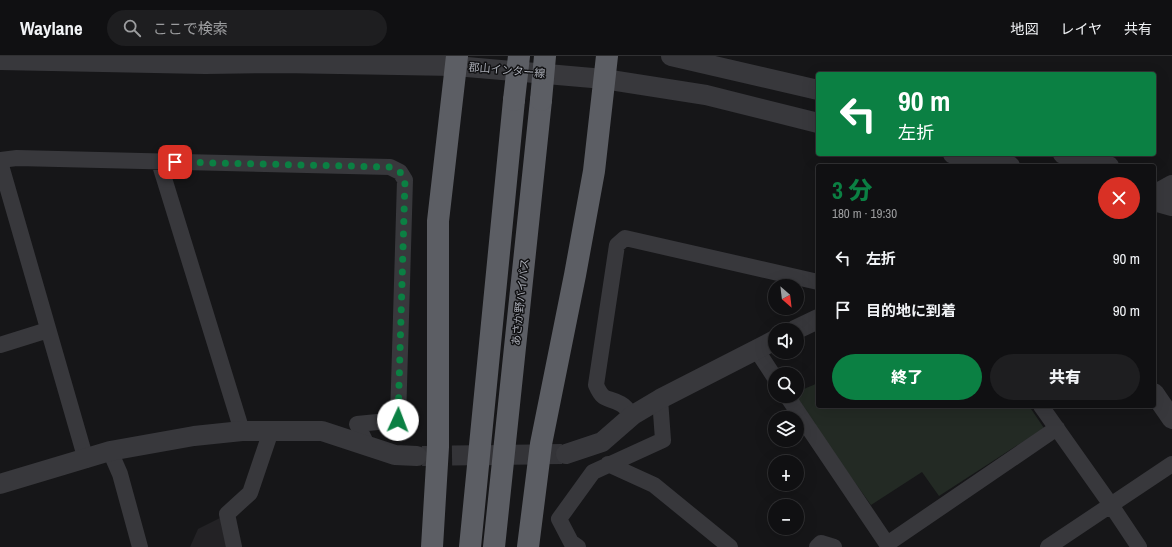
<!DOCTYPE html>
<html lang="ja">
<head>
<meta charset="utf-8">
<style>
  body { margin:0; font-family:"Archivo Narrow","Noto Sans JP",sans-serif; background:#1e1e20; color:#f1f3f6; height:100vh; display:flex; flex-direction:column; font-size:15px; white-space:nowrap }
  * { box-sizing:border-box; margin:0 }
  p { font-size:13px; color:#9c9d9f }
  .icon { flex:none; width:22px; height:22px; fill:none; stroke:currentColor; stroke-width:2; stroke-linecap:round; stroke-linejoin:round }
  .map { position:relative; flex:1; overflow:hidden }
  .panel { position:absolute; left:816px; top:108px; width:340px; height:244px; display:flex; flex-direction:column; background:#101012; border-radius:4px; box-shadow:0 4px 16px #0002,0 0 0 1px #303032 }
  .panel>* { flex:none }
  .guide { position:absolute; left:816px; top:16px; width:340px; height:84px; border-radius:4px; box-shadow:0 4px 16px #0002,0 0 0 1px #303032; background:#0b8043; color:#fff; overflow:hidden }
  .needle { width:26px; rotate:152deg }
  .fabs { position:absolute; left:768px; top:223px; display:grid; gap:8px }
  .fabs a { display:grid; place-items:center; width:36px; height:36px; border-radius:50%; background:#101012; box-shadow:0 4px 16px #0002,0 0 0 1px #303032; font-size:20px }
  .pin { position:absolute; display:grid; place-items:center; width:34px; height:34px; color:#fff; margin:-17px; border-radius:8px; box-shadow:0 2px 6px #0006 }
  .me { position:absolute; width:44px; margin:-22px; rotate:2deg; stroke-linejoin:round; filter:drop-shadow(0 0 3px #0008) }
  .turn { display:flex; align-items:center; gap:14px; height:84px; padding:0 16px; font-size:18px }
  .turn .icon { width:52px; height:52px; stroke-width:2.5 }
  .turn b { display:block; font-size:28px; line-height:34px }
  .round { display:grid; place-items:center; flex:none; width:42px; height:42px; border-radius:21px; background:#1e1e20 }
  .summary { display:flex; align-items:center; justify-content:space-between; height:68px; padding:0 16px }
  h1 { font-size:24px; font-weight:800; line-height:30px; color:#0b8043 }
  .primary-button { display:flex; gap:8px; margin-top:auto; padding:8px 16px }
  .primary-button a { flex:1; height:46px; border-radius:24px; background:#0b8043; color:#fff; font-size:16px; font-weight:800; line-height:46px; text-align:center }
  .primary-button a+a { background:#1e1e20; color:#f1f3f6 }
  ul { padding:0; list-style:none }
  li { display:flex; align-items:center; gap:12px; height:52px; padding:0 16px }
  li div { flex:1 }
  li b { display:block; font-size:15px }
  li em { font-style:normal }
  header { display:flex; align-items:center; gap:24px; box-sizing:border-box; height:56px; padding:0 20px; background:#101012; border-bottom:1px solid #303032 }
  header strong { font-size:19px }
  nav { display:flex; gap:22px; margin-inline-start:auto; font-size:14px }
  .search { width:280px; height:36px; background:#1e1e20; display:flex; align-items:center; gap:10px; box-sizing:border-box; padding:0 14px; border-radius:22px; color:#9c9d9f; font-size:15px }
  .map>svg:first-child { display:block }
  .built { fill:#232225 }
  .green { fill:#232a24 }
  .lines { fill:none; stroke-linecap:round; stroke-linejoin:round }
  .tertiary-tunnel { stroke:#343438; stroke-width:20; stroke-dasharray:20 10; stroke-linecap:butt }
  .minor { stroke:#38383c; stroke-width:16 }
  .tertiary { stroke:#38383c; stroke-width:20 }
  .trunk { stroke:#5c5e64; stroke-width:22 }
  .trunk-bridge { stroke:#5c5e64; stroke-width:22 }
  .route { stroke:#0b8043; stroke-width:7; stroke-dasharray:0 12.6 }
  .labels { text-anchor:middle; stroke-width:3; stroke-linejoin:round; paint-order:stroke }
  .street-label { font-size:11px; fill:#aaadb6; stroke:#111113 }
</style>
</head>
<body>
<header>
<strong>Waylane</strong>
<div class="search"><svg class="icon" aria-label="search" viewBox="0 0 24 24"><circle cx="10" cy="10" r="6"/><path d="M15 15l6 6"/></svg>ここで検索</div>
<nav><a>地図</a><a>レイヤ</a><a>共有</a></nav>
</header>
<div class="map">
<svg width="1172" height="491" viewBox="0 0 1172 491">
  <rect width="100%" height="100%" fill="#161618"/>
  <path class="built" d="M220,462l8,29h-38l8,-18z"/>
  <path class="green" d="M818,327v23h211l15,22 -105,68 -17,-24 -51,33 -78,-109h4v-4z"/>
  <g class="lines">
    <path class="tertiary-tunnel" d="M422,400l144,-2"/>
    <path class="minor" d="M0,104l17,-2 373,9 10,5 5,8 -7,240 -41,4 10,21
      M0,106l86,298
      M159,106l83,269
      M0,289l48,-15
      M756,293l19,29
      M787,340l102,151
      M1041,350l70,99 28,42
      M633,359c-4,-3 -8,-9 -12,-11 -14,-8 -17,-1 -25,-19l21,-140 8,-7 193,44
      M110,395l10,23 20,73
      M608,408l46,21 76,62
      M887,488l170,-116
      M234,491l-7,-33 23,-21 21,-62
      M578,491l-7,-5 -12,-23 34,-47 70,-32 -3,-41
      M817,491l4,-4 13,4
      M1048,491l124,-83"/>
    <path class="tertiary" d="M671,0l147,34
      M0,4l205,4 76,-1 174,3 149,13 102,16 112,28
      M953,98l57,12
      M1063,98l46,12
      M1154,139l18,-10
      M1154,145l18,5
      M795,274l23,-11
      M1154,337l18,26
      M566,398l36,-12 31,-27 27,-16 115,-59
      M0,428l110,-33 84,-15 48,-5h80l73,24 22,1"/>
    <path class="trunk" d="M432,491l6,-100v-226l19,-165
      M470,491l44,-447
      M494,491l47,-447
      M528,491l13,-103 34,-169 19,-104 13,-115"/>
    <path class="trunk-bridge" d="M514,44l5,-44
      M541,44l4,-44"/>
  </g>
  <g class="lines">
    <path class="route" d="M175,106l215,5 10,5 5,8 -7,240"/>
  </g>
  <g class="labels">
    <g class="street-label">
      <text transform="translate(507 14) rotate(5)" y="4">郡山インター線</text>
      <text transform="translate(520 246) rotate(-84)" y="4">あさか野バイパス</text>
    </g>
  </g>
</svg>
<div class="fabs">
<a><svg class="needle" viewBox="-14 -14 28 28"><path d="M0-13l5 13h-10z" fill="#e53935"/><path d="M0 13l5-13h-10z" fill="#9c9d9f"/></svg></a>
<a><svg class="icon" aria-label="sound" viewBox="0 0 24 24"><path d="M4 9h4l5-4v14l-5-4H4zM17 9q2 3 0 6"/></svg></a>
<a><svg class="icon" aria-label="search" viewBox="0 0 24 24"><circle cx="10" cy="10" r="6"/><path d="M15 15l6 6"/></svg></a>
<a><svg class="icon" aria-label="layers" viewBox="0 0 24 24"><path d="M12 4l9 5-9 5-9-5zM3 14l9 5 9-5"/></svg></a>
<a>+</a>
<a>−</a>
</div>
<div class="pin" style="left:175px;top:106px;background:#d93025"><svg class="icon" aria-label="arrive" viewBox="0 0 24 24"><path d="M6 21V4h12l-3 4 3 4H6"/></svg></div>
<svg class="me" style="left:398px;top:364px" viewBox="-20 -20 40 40"><circle r="19" fill="#fff"/><path d="M0-13L10 11 0 6-10 11z" fill="#0b8043"/></svg>
<div class="guide">
<div class="turn"><svg class="icon" aria-label="left" viewBox="0 0 24 24"><path d="M17 20v-9H6M10 6l-5 5 5 5"/></svg><div><b>90 m</b>左折</div></div>
</div>
<section class="panel">
<div class="summary"><div><h1>3 分</h1><p>180 m · 19:30</p></div><a class="round" style="background:#d93025;color:#fff"><svg class="icon" aria-label="close" viewBox="0 0 24 24"><path d="M6 6l12 12M18 6L6 18"/></svg></a></div>
<ul>
<li><svg class="icon" aria-label="left" viewBox="0 0 24 24"><path d="M17 20v-9H6M10 6l-5 5 5 5"/></svg><div><b>左折</b></div><em>90 m</em></li>
<li><svg class="icon" aria-label="arrive" viewBox="0 0 24 24"><path d="M6 21V4h12l-3 4 3 4H6"/></svg><div><b>目的地に到着</b></div><em>90 m</em></li>
</ul>
<div class="primary-button"><a>終了</a><a>共有</a></div>
</section>
</div>
</body>
</html>
